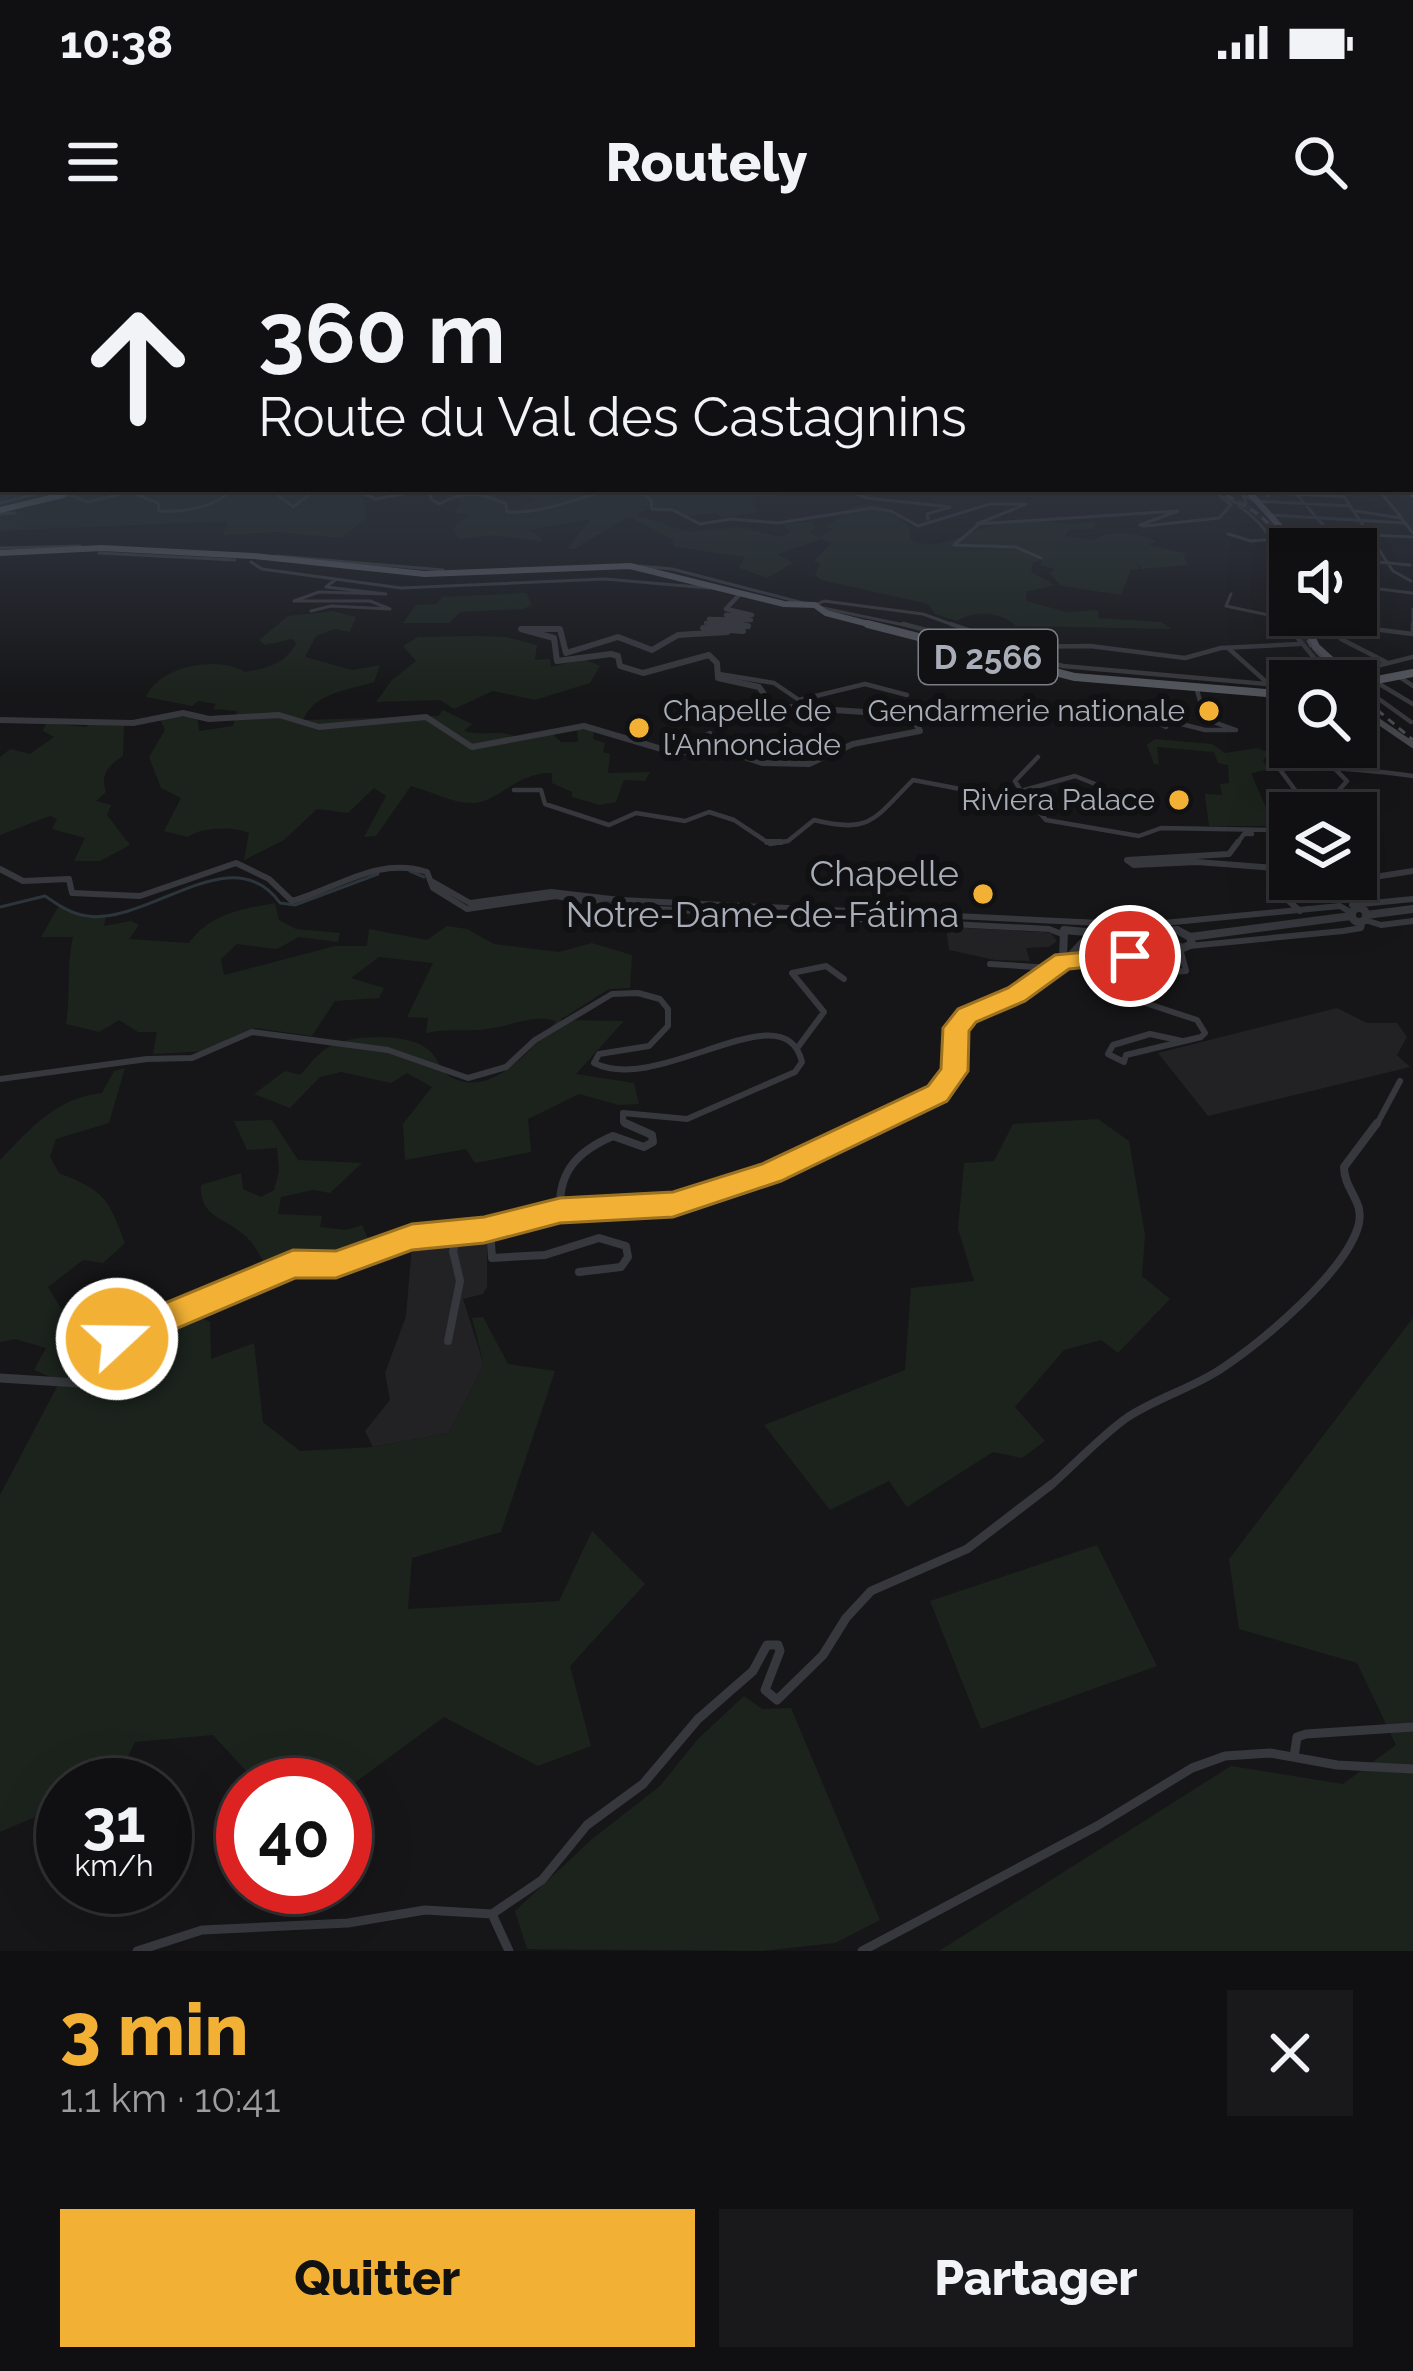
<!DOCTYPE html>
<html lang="fr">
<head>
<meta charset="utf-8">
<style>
  body { margin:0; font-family:Raleway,sans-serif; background:#19191b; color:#f1f3f6; height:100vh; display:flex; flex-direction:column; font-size:45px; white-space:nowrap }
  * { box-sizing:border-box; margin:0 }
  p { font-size:39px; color:#9c9d9f }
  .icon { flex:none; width:66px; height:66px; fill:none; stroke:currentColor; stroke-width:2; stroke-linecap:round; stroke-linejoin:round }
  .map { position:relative; height:1711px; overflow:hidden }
  .sheet { display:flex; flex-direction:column; background:#101012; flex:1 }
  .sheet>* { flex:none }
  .guide { position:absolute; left:0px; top:0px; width:1413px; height:252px; box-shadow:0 12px 48px #0002,0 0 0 3px #303032; background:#101012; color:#f1f3f6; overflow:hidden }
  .controls { position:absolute; left:1269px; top:288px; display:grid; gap:24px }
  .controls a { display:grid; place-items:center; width:108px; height:108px; border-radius:0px; background:#101012; box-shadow:0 12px 48px #0002,0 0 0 3px #303032; font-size:60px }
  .speed { position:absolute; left:36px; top:1518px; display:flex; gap:24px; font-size:60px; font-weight:700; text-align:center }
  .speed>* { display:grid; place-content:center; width:156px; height:156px; border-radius:50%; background:#101012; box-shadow:0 12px 48px #0002,0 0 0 3px #303032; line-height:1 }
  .speed small { font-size:30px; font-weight:400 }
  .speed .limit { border:18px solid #d22; background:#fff; color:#111 }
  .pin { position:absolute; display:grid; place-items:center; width:102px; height:102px; color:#fff; margin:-51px; border:6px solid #fff; border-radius:50%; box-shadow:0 3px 12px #0007 }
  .me { position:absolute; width:132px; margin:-66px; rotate:69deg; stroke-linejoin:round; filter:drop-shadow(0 0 9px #0008) }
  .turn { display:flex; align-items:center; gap:42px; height:252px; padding:0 60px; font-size:54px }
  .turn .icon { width:156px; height:156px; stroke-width:2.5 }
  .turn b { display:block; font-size:84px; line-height:102px }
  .round { display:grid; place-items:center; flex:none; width:126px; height:126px; border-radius:0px; background:#19191b }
  .summary { display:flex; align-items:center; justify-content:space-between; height:204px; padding:0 60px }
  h1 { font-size:72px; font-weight:800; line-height:90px; color:#f2b134 }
  .cta { display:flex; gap:24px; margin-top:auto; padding:24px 60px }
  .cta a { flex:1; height:138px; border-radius:0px; background:#f2b134; color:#111; font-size:48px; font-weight:800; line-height:138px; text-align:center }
  .cta a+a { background:#19191b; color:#f1f3f6 }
  .status { display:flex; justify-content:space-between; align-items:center; height:84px; padding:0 60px; background:#101012; direction:ltr }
  .status svg { height:33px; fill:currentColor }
  header { display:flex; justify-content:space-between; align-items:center; height:156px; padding:0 60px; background:#101012; font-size:54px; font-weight:800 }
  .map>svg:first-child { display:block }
  .built { fill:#222225 }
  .green { fill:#1c231d }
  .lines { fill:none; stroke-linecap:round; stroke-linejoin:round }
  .stream { stroke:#2c353c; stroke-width:3 }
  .motorway-tunnel { stroke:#333438; stroke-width:6; stroke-dasharray:6 3; stroke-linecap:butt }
  .pedestrian { stroke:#37383d; stroke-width:3 }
  .minor-far4 { stroke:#37383d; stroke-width:3 }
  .minor-far3 { stroke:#37383d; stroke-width:4.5 }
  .minor-far2 { stroke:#37383d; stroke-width:6 }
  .minor-far1 { stroke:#37383d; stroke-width:8 }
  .minor { stroke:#37383d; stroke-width:9 }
  .tertiary-far3 { stroke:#37383d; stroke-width:4.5 }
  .tertiary-far2 { stroke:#37383d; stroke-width:6 }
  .tertiary-far1 { stroke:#37383d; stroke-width:8 }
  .tertiary { stroke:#37383d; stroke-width:9 }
  .secondary { stroke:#45474d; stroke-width:6 }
  .primary-far1 { stroke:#53555c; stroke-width:6 }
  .primary { stroke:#53555c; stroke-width:8 }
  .motorway { stroke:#63666e; stroke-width:6 }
  .rail { stroke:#4a4c52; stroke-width:3; stroke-dasharray:8 6; stroke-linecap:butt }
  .minor-bridge { stroke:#37383d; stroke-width:3 }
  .route { fill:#f2b134; stroke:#9d7322; stroke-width:3 }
  .poi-dot { fill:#f2b134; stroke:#111113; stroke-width:4.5 }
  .labels { text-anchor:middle; stroke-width:12; stroke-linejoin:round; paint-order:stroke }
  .far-poi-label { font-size:30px; fill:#a8adb8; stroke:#111113; text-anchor:end }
  .shield { fill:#111113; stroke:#7b7e86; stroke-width:3 }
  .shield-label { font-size:33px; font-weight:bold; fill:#a8adb8 }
  .poi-label { font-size:36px; fill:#a8adb8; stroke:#111113; text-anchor:end }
</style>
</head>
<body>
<div class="status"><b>10:38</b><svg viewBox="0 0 49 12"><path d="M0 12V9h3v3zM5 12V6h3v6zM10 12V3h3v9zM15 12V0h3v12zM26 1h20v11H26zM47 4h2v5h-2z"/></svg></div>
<header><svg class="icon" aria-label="menu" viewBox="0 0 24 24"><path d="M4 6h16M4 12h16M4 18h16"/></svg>Routely<svg class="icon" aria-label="search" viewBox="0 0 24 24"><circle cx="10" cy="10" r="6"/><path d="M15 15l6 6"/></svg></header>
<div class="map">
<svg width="1413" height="1711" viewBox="0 0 1413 1711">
  <rect width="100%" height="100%" fill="#161618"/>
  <path class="built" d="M1248,264l29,23 13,24v64h7l11,23 33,36 -8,1 -49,-56 -5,-24 2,-49 -12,-19 -28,-22z
    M946,687l96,5 9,1 6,8 -8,6 -23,1 4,13 -35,-1 -46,-10z
    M1337,768l30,15h30l10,14 -10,18 13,12 -202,49 -50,-63z
    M487,986v61l-4,7 -20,5 21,66 -35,68 -76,14 -8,-16 25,-31 -5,-27 21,-57 7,-82z"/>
  <path class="green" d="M0,216l3,33h376l-18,5 6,23 -26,21 -64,-6 -54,3 5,-14 -228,10z
    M451,249h54l-13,6 18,14 30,-9 -16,-3 -6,-8 267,2 4,3 -37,4 6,14 -36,6 -6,-5 -34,4c-13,-11 -31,-13 -45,-2l51,17 51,-5 42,10 10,-5 -9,-8 30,-2 5,5 -8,5 10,5 13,-7 -5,-4 28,-20 25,-1 29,21 2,14c30,14 64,-13 94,-18 29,-5 59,5 89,0v7h-25l-4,7 29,4c18,-12 43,-7 62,1l-7,4 39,9 -4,1 4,10 -46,4 -5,-6 2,6 -8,1 -10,25 -60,-9 -11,-13 5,-4 -15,-4 2,-6 -9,4 -2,9 24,13 -29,7v9l41,11 31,-2 1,8 62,4 11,7 -156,-3c-17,-15 -40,-16 -59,-5l-22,-7 -7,-10 -107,-24 -6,-5 5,-11 -6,-3 17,-18 -9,-4 -45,15 16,9 -26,15 -28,-10 6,-11 -71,-10 -2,-8 -44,-22 -53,32 -7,-1 23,-29 -62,11 14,9 -3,3c-32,-5 -48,-10 -80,-2l-7,-12 15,-14h-14l6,-13 -2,-6 -13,2z
    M526,353l6,12 -9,4 -63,3 -11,11h-46l13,-18 21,-1 5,-7z
    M333,371l23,6 -6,15 -15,-3 -19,7 -11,21 47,13 28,-5 -6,17c-26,8 -60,11 -71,38l135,-4 5,-6 29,14 -8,7c20,6 39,-3 56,8l31,-6 10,9h17l-1,-13 17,1 -1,9 12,4 -2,9 7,2 -2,19 42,-1 -5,9 -21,-1 -8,22 -16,3 -28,-8v-5l-20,-9v-10c-38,-1 -54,32 -83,30 -18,-1 -40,-12 -58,-17l-35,50 -12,1 22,-41 -12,-8 -26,25 -31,-4 -33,31 -40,20 5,-27c-14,-7 -49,-6 -61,4l-24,-6 17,-33 -20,-10 -12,-31 16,-27 -5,-11 26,-3 12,4 1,11 34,-5 4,-15 -24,-2 3,-5 -18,-3 -6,5 -46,-9c13,-31 72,-42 99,-25 22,-4 41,-8 51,-29l-4,-4 -27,6 -6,-5 29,-24z
    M474,396l32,1 31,8 -2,15 15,-1 1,8 33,-8 16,7 -10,17 -55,17 -42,-9 -39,18 -14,-9 -64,2 16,-22 24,-19 -13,-15 15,-9z
    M91,482l33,4 -1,30c-15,10 -23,18 -17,36l-10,9 15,4 -4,10 23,30 -30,16h-26l11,-23 -33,-9 5,-10 -7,-3 -50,19v-78l10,-8 20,5 24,-17 -11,-6 3,-8 40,4z
    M1155,499l57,5 13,9 33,-5 12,5 -7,7 5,10 -17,3 23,53h-65l-4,-32 17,1 -2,-11 9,-1 -1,-18 -10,-2 -4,-11 -57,-5 2,18 -5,-1 -7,-19z
    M275,663l4,17 17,9 44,4 -2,9 -39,-5 -22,12 -40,-5 -16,15 3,16 111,-29h32l2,-17 58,11 20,-14 20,3 27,15 65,8 33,-9 40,12 -2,33 -21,1 -49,31 64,1 -48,53 58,9 5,21 -20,1 -40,-11 -51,25 3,33 -56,11 -9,-14 -61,11 -2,-36 29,-37 -25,-14 -16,10 -50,-11 -21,5 -30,31 -36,-14 31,-23 15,4c8,-8 17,-21 27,-27 22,-14 78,-15 99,0 11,7 13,21 23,28 42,25 83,-28 107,-55 -25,-7 -43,5 -69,8 -20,3 -37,-1 -61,4l2,-15 -21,-1 26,-54 -54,-6 -28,21 33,10 -5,10 -44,3 -23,35 -57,-8 -47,23 -55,3 4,-22h-19l-19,-12 -20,12 -33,-8c5,-30 0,-57 7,-87h-32l19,-33 27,14 19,-1 -2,9 27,-5 8,4 -10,14 60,4c20,-29 53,-34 86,-40z
    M125,828l-16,55 -53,16 -6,18 9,16c45,18 49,24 66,70l-22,20 -20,-3 -35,27 14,23 20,8 23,-39 11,7 -6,37 4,25 83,-32 13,6 1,37 43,-16 9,79 37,29 74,-4 75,-14 35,-68 -12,-47 11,-1 25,47 47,7 -54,161 -89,26 -4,51 151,-8 33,-70 53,53 -75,82 21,80 -53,20 -94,-49 -99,73v-5h-86l-46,-50 -78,7 -21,42 -51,1v20l-63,27v-337l60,-114 -26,-11 12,-22 -31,-9 -15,3v-182c31,-32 56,-62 102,-67l12,-22z
    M1098,879l31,22 16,94 -3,41 28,23 -52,54 -17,-13 -37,10 -49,57 30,34 -23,17 -29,-6 -86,55 -18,-26 -59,29 -66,-85 141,-55 6,-82 63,-7 -16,-52 6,-66 30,-2 19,-37z
    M272,880l26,40 64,3 -32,30 -17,-3 -32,7 -3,17 44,2 -2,11 26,3 16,-5 8,18 -31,14 -30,-3 -41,15c-8,-12 -13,-25 -24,-34 -21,-19 -44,-17 -43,-50l40,-12 2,16 18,8 13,-7 5,-19 -2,-23 -30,2 -13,-29z
    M1413,1078v633h-474l292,-185 112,18 53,-39 -39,-82 -118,-34 -10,-70z
    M1097,1305l60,121 -176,63 -51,-128z
    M744,1456l18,13 29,-1 89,212 -45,23 -74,8 -234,-2 -12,-38 76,-71 69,-54 38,-47z"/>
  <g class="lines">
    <path class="stream" d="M410,631l14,6
      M0,667l45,-11c13,9 26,18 42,20 62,9 145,-80 193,-13l15,2 83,-31"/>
    <path class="motorway-tunnel" d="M63,255l28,-6"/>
    <path class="pedestrian" d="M1378,249l23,28
      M1296,254l48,3"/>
    <path class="minor-far4" d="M271,249l22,18 23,-18
      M351,249l25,10 54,-10 1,10 8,5c25,-13 42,-12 67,0l1,8c43,3 80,-22 122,-23
      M636,249l15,11 1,9 21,1 27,14 31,-5 47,4 94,-15 19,3 27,15 72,-22h36l-49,20 201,-13 -38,14 5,1 74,-8 12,-13 -11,-9 19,8
      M846,249l21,9 83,9 -23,7 1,5
      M1250,249l21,4 -4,3
      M1292,249l38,44
      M1339,249l54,82 18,10
      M1271,253l25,1
      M0,263l56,-14 31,13 43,-10 28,11 1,8c28,1 54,-3 75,-22
      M1246,263l-3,-8 11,6 97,5
      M1239,266c68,50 13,65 50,121
      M1356,271l45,7 12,15
      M0,274l15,-1
      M1270,275l135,8
      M978,285l-24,20 62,2 25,11
      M1330,293l83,4
      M1228,294l23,7 24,-2
      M1288,297l44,3 -2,-7
      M0,308l80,-2
      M99,313l136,7
      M277,316l166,14
      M1356,320l54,5
      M251,322l11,7 139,19 204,-9 104,9
      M640,326l32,3 139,36
      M1356,346l56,7
      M1231,354l-5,12 52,11
      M815,365l9,-4 99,13 36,13
      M818,367l96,20
      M1413,369v18
      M311,371l20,-5 59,3 -20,-8h-76l25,-9 67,2 -60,-7 9,-7
      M1317,375l27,12"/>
    <path class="minor-far3" d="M903,384l160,42 227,20
      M951,384l66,23 73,-1 95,12 36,-10 78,-4
      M1286,384l45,54
      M1333,384l80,10
      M1413,384v8
      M1341,399l45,23
      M1228,408l43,38
      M719,434l55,9 25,17 66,-16 42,11
      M1398,436l15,10
      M1316,441l97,-24
      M1376,442l37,22
      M1358,444l53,38
      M1155,481l11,6 -4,-8 43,11h31l-31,-11 -8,-29
      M1290,493l-15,3 15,9
      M1297,507l30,21
      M672,511l38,-18
      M1038,517l-23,24 6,10 54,-15 25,10 -24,18 -38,7 8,9 93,16 22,-8 114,2
      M1334,528l13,13 -15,17 2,15
      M514,550h27l4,14 64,21 27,-12 49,8 24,-9 25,8 36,24 18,-3 26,-21c57,14 60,-1 99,-40l84,16 41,15
      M1312,573l-42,-57c17,0 30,10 47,11 32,2 63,4 96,9
      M1275,590l-3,-24 26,-6
      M1236,605l8,-11h8"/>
    <path class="minor-far2" d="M767,602h14
      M1238,602l-9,12 -102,6 7,5 63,-3 93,7
      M0,629l23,12 46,-2 3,14 68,3 96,-33 33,16 23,22c46,-13 86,-45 135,-29l6,16 34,21 89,-13 62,11 431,22 13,5
      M1290,637l-17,3 -2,5 29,26
      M433,642l37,21 81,-11 69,8 523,25 197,-19 10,6
      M1352,665l61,-6
      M1354,670l1,-30 58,-9
      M1365,680l16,5 32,-4
      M1189,706l154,-15 18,-3 2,-7
      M1180,708l6,23 -29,2 -41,14 -1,6 82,27 8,13 -4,4 -75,18 -2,7 -16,-8 5,-9 37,-11 32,7
      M1063,721l103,-9 8,-6
      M990,724l61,4
      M798,807l26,-35 -32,-39 34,-7 18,13
      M0,839l147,-20 45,-1 60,-26 136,18 80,28 38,-11 29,-27 77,-46 26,-1 22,6 8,10v17l-19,20 -50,8 -5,9c66,33 190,-75 208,-1l-7,10 -108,47 -64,-6v9l9,4
      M1376,886l24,-45"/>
    <path class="minor-far1" d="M560,971c-2,-40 18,-60 53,-75l31,11 9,-5 -1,-7 -27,-12
      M490,988l2,30 53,-3 54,-17 27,8 2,11 -7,10 -42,5
      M448,1101l12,-60 -7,-30 6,-19
      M1049,1247c25,-22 49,-48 76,-68 30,-21 69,-31 99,-52 40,-27 120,-94 134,-140 8,-26 -14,-36 -14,-60l33,-44"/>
    <path class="minor" d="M1294,1517l3,-20 9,-3 107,-7
      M492,1674l50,-34 45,-55 56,-41 55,-65 55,-48 14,-26h11l2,6 -15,39 12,10 46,-45 23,-37 25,-27 96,-42 85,-65
      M137,1711l65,-21 146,-7 77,-13 67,4 17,37
      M862,1711l235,-125 95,-58 33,-12 45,-3 67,12 76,4"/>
    <path class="tertiary-far3" d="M723,387l-17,-4 42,3 -39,-7 42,1 -25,-5h26l-26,-6 13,-14"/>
    <path class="tertiary-far2" d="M717,384l31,2 -12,-2
      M0,480l133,3 50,-10 26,6 70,-4 40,12 107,-10 46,30 112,-21 91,27 46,-4 41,14 47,1 44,-20 67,-13 -7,-13 -18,-4 -123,-8 -13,-19 -41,-9 -1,-15 -8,-8 -66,18 -23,-7 -2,-10 -7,-2 -54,7 -3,-23 -33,-9h39l6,24 52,-16 34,13 26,-15 49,-3 -24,-4 40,3 -33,-7"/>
    <path class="tertiary-far1" d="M1352 675a7 7 0 1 1 14 0a7 7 0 1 1-14 0Z
      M1366,675l47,-6
      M1153,693l24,-3 13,7
      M1190,697l161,-21
      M1063,719l1,-29 44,4
      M869,886l68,-33 14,-19 10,-54c44,-21 91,-40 123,-79l70,-3 29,10 9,-4 -2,-7"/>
    <path class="tertiary" d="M0,1138l78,5 51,-52 48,-14 102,-49 31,-6 26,2 76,-27 72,-7 76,-19 133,-11 85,-30 97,-47"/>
    <path class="secondary" d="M1356,466l57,39"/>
    <path class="primary-far1" d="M1246,249l37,41 9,19
      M1407,249l6,5
      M0,313l102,-5 151,8 172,18 205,-8 154,38 31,1 11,8 54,14
      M1301,375l6,12"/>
    <path class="primary" d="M868,384l207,53 202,17
      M1305,384l11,23 38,34
      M1356,444l57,-11"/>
    <path class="motorway" d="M0,270l63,-15"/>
    <path class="rail" d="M1214,249c68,34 70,43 76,116
      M1295,375l16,31 35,35
      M1356,452l57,48"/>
    <path class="minor-bridge" d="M1239,264l7,-1"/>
  </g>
  <linearGradient id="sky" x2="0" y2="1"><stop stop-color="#0c0c0d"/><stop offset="0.47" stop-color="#363c48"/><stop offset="1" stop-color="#363c48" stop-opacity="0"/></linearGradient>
  <rect width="1413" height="455" fill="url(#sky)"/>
  <path class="route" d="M1130,708l9,2v12l-70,7 -44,32 -49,21 -7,9 -1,40 -21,30 -166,80 -108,36 -113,6 -76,20 -72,7 -76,28h-41l-178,76 -12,-4 -4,-11 4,-11 188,-78 43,1 76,-27 72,-7 76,-19 113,-6 89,-28 166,-78 13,-17 2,-41 15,-19 50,-21 47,-33z"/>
  <g class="poi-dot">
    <circle cx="1209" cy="471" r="12"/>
    <circle cx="639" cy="488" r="12"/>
    <circle cx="1179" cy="560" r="12"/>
    <circle cx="983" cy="654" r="12"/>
  </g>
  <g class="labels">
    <g class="far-poi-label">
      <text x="663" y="481" text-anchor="start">Chapelle de<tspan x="663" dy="34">l'Annonciade</tspan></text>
      <text x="1185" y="481">Gendarmerie nationale</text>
      <text x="1155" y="570">Riviera Palace</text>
    </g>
    <rect class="shield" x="919" y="390" width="138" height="54" rx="9"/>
    <g class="shield-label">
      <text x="988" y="429">D 2566</text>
    </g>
    <g class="poi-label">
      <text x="959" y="646">Chapelle<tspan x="959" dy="41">Notre-Dame-de-Fátima</tspan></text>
    </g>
  </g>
</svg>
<div class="controls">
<a><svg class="icon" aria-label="sound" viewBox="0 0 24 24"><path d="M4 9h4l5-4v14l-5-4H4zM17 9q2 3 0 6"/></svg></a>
<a><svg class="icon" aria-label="search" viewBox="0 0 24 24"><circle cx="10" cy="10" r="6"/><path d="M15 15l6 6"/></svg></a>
<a><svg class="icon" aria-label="layers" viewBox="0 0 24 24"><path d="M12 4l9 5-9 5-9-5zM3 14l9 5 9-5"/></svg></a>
</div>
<div class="speed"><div>31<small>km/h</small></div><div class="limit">40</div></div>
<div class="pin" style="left:1130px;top:716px;background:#d93025"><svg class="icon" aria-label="arrive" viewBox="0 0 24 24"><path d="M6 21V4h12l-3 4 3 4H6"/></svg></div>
<svg class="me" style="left:117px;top:1099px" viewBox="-20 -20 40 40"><circle r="17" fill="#f2b134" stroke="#fff" stroke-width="3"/><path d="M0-11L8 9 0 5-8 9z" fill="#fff"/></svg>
<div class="guide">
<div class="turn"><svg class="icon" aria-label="ahead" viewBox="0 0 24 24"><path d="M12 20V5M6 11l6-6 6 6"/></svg><div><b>360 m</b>Route du Val des Castagnins</div></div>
</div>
</div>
<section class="sheet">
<div class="summary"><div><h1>3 min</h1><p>1.1 km · 10:41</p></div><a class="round"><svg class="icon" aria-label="close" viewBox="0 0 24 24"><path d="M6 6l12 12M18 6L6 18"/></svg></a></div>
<div class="cta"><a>Quitter</a><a>Partager</a></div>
</section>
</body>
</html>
